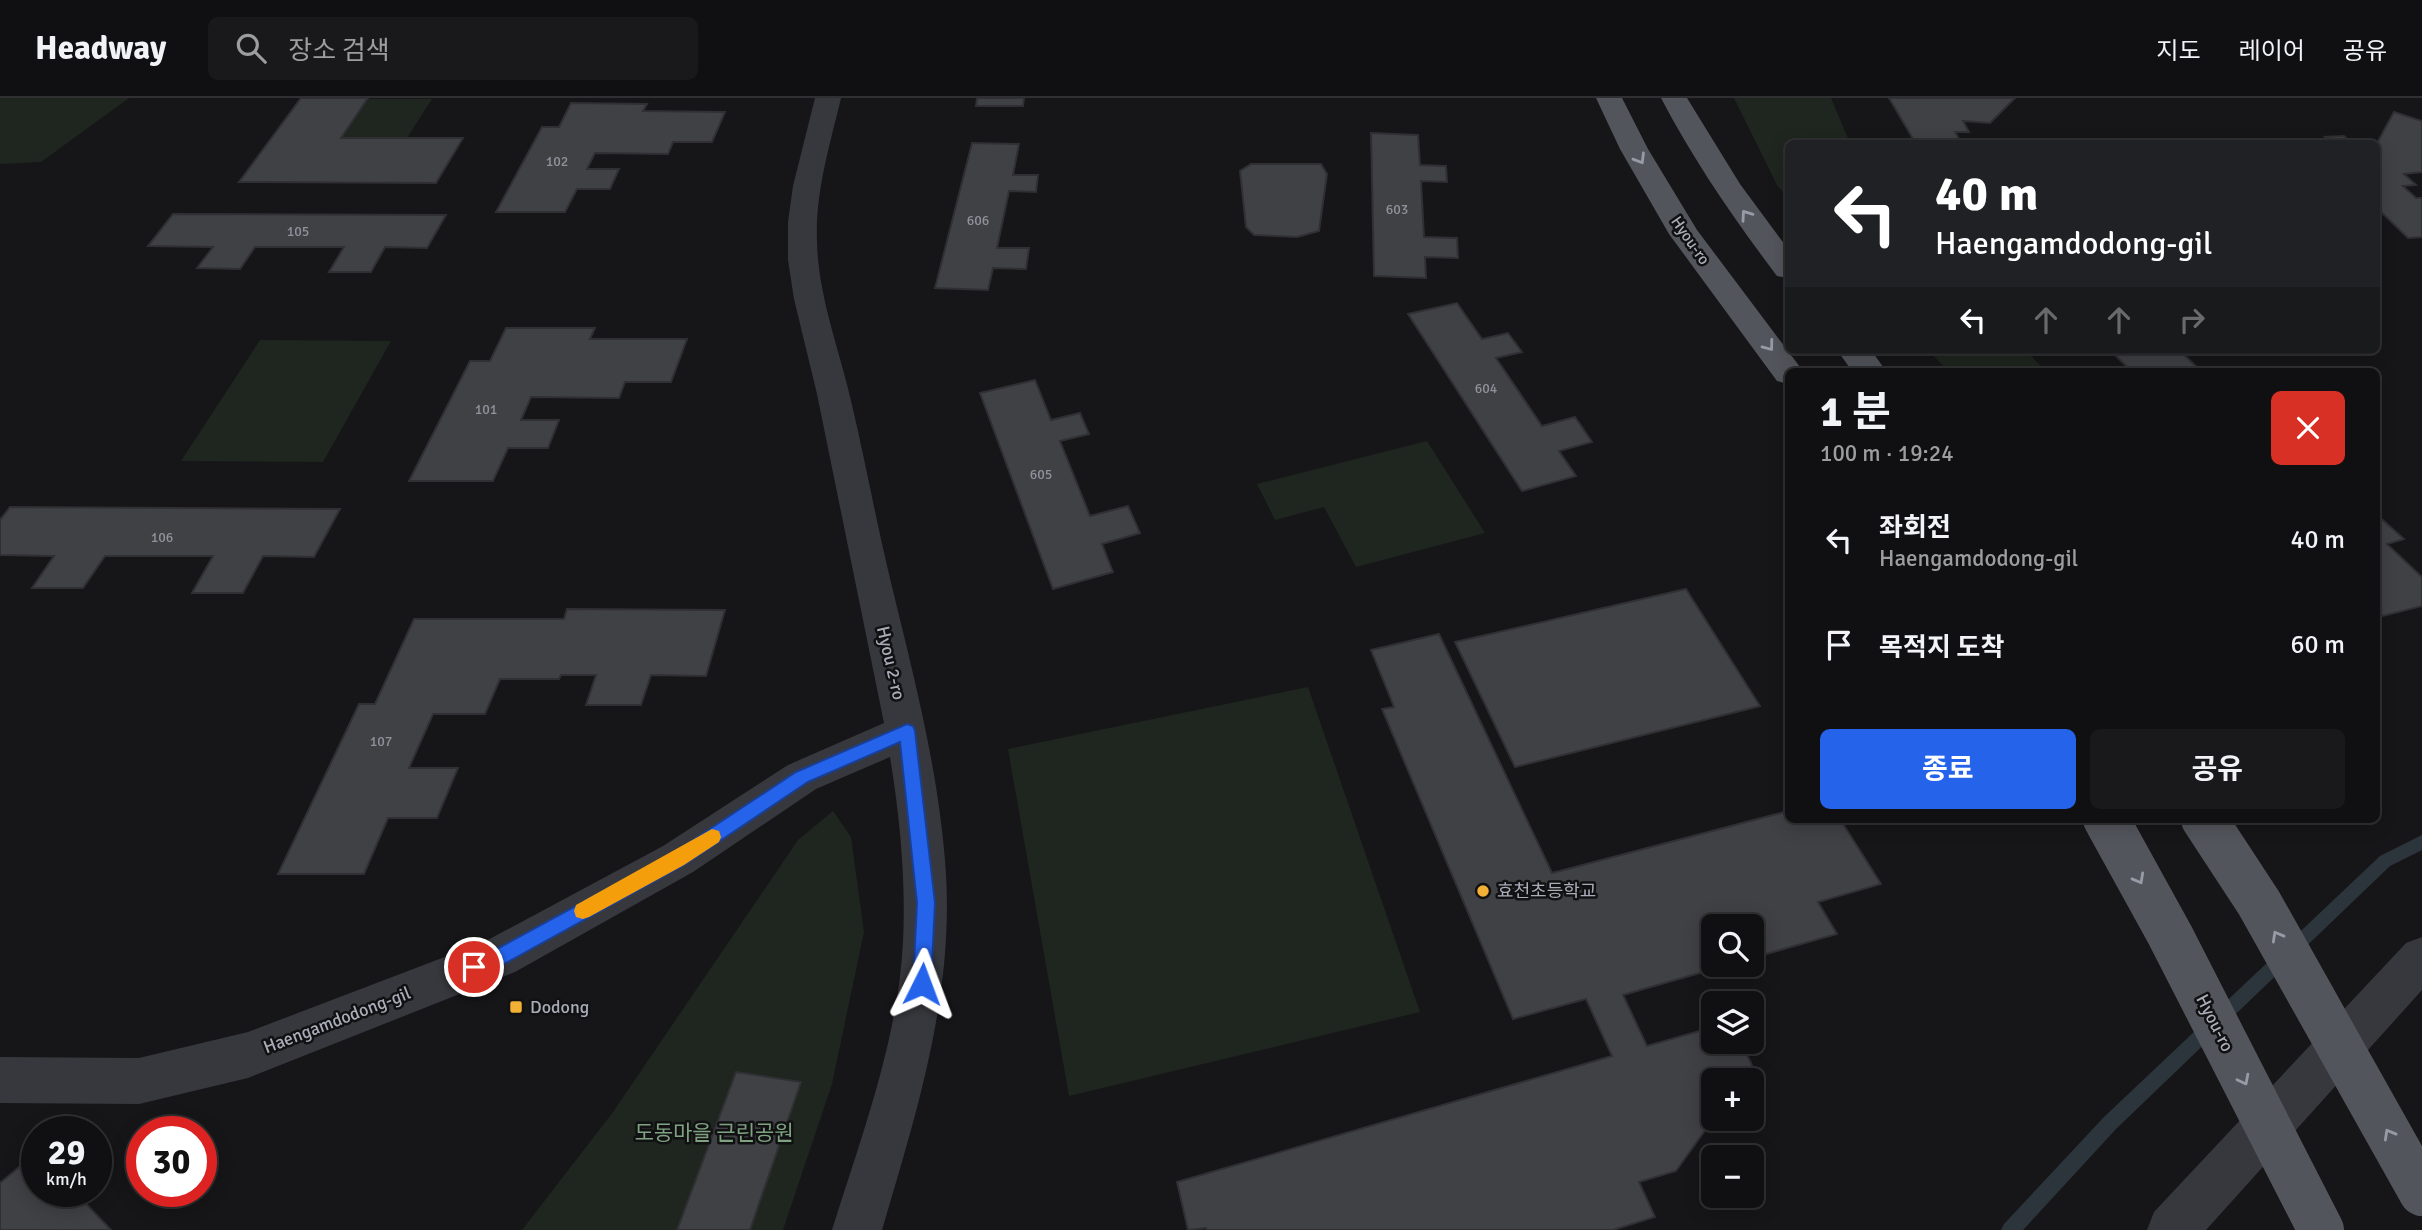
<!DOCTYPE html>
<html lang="ko">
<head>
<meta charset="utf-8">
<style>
  body { margin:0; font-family:Signika,"Noto Sans KR",sans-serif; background:#19191b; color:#f1f3f6; height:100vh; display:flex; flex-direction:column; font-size:26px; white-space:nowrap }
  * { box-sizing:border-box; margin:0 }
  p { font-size:23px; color:#9c9d9f }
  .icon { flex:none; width:38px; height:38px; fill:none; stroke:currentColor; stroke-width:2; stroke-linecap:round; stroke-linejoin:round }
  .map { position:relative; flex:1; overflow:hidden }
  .panel { position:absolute; left:1785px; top:270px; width:595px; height:455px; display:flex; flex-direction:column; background:#101012; border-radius:10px; box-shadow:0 4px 18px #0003,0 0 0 2px #303032 }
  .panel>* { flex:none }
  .top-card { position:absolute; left:1785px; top:42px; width:595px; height:214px; border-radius:10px; box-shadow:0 4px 18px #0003,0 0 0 2px #303032; background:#202124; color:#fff; overflow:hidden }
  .controls { position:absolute; left:1701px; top:816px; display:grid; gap:14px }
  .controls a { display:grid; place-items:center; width:63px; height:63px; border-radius:10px; background:#101012; box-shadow:0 4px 18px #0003,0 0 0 2px #303032; font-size:35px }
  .speed { position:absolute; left:21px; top:1018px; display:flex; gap:14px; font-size:35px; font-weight:700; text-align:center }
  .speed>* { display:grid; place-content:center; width:91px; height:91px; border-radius:50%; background:#101012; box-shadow:0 4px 18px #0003,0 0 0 2px #303032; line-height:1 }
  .speed small { font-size:18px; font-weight:400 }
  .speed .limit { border:10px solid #d22; background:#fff; color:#111 }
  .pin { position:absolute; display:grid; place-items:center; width:60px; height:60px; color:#fff; margin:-30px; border:4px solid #fff; border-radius:50%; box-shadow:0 2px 7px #0007 }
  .me { position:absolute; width:77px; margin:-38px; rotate:3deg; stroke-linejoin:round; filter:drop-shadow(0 0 5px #0008) }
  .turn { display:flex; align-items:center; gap:24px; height:147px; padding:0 35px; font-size:32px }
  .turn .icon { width:91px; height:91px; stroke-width:2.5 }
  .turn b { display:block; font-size:49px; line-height:60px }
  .lanes { display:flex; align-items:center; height:66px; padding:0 35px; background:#0003; justify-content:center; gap:35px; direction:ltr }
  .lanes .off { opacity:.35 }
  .round { display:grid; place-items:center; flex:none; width:74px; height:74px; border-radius:10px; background:#19191b }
  .head { display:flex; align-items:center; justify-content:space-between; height:119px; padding:0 35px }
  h1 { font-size:42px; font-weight:700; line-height:52px }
  .action { display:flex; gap:14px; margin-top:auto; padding:14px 35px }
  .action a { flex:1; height:80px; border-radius:10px; background:#2563eb; color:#fff; font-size:28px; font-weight:700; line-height:80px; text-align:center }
  .action a+a { background:#19191b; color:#f1f3f6 }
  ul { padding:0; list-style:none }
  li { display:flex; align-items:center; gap:21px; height:105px; padding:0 35px }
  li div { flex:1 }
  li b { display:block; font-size:26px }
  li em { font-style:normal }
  header { display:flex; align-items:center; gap:42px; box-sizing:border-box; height:98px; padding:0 35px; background:#101012; border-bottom:2px solid #303032 }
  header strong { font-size:33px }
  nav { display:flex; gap:38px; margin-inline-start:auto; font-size:24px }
  .search { width:490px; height:63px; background:#19191b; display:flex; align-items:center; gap:18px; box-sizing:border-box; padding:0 24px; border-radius:10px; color:#9c9d9f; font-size:26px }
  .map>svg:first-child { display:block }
  .green { fill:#1e261f }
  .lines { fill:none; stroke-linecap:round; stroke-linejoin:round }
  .stream { fill:#2c353c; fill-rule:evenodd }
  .building { fill:#404145; stroke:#303034; stroke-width:2 }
  .minor { fill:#37383d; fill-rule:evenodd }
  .major { fill:#53555c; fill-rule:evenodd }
  .major-bridge { stroke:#53555c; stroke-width:46 }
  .oneway { stroke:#979ba6 }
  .route { fill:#2563eb; stroke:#184099; stroke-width:2 }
  .slow { fill:#f59e0b }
  .poi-dot { fill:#f2b134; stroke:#111113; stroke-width:2.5 }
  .labels { text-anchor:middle; stroke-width:5; stroke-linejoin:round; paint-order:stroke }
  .number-label { font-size:14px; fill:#8e929b }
  .far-street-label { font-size:16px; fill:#a8adb8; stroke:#111113 }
  .street-label { font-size:18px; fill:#a8adb8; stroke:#111113 }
  .poi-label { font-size:18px; fill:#a8adb8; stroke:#111113; text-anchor:start }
  .near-park-label { font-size:21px; fill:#7fa381; stroke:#111113 }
</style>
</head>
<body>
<header>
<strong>Headway</strong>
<div class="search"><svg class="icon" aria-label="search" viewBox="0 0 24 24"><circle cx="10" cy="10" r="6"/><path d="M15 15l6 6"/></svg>장소 검색</div>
<nav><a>지도</a><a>레이어</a><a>공유</a></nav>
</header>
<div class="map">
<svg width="2422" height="1132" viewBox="0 0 2422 1132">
  <rect width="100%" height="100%" fill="#161618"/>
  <path class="green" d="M0,0h129l-88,64 -41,2z
    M1734,0h97l19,45 -62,1v54l-11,-13z
    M368,1h64l-25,39h-66z
    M260,242l131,1 -68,121 -142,-1z
    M1928,252h98l19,21h-97z
    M1427,343l58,92 -129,34 -32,-60 -49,13 -18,-36z
    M1308,589l112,325 -351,84 -61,-347z
    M833,713l18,26 13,95 -32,152 -49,146h-261l91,-118 185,-272z"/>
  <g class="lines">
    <path class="stream" d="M2422,737v15l-32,16 -274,263 -93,101h-22l3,-6 100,-107 276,-261z"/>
  </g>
  <path class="building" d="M301,0h67l-27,40h122l-27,45 -197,-1z
    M977,0h47l-1,8h-47z
    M1889,0h126l-25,25 -27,-2 6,11h-14l7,12h-46z
    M571,5l76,1 -4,7 82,1 -13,30h-39l-5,12 -73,-1 -8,16h32l-9,20h-33l-12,23h-69l46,-85h17z
    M2394,14l28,9v51l-18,2 12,11 -13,1 13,12h6v39l-14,1 -32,-31v-62z
    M1371,35l47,2 2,30 26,1 1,16 -26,-1 3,56 33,1 1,20 -33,-1 1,21 -52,-2z
    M2344,38l8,8h-20l-7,-7z
    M972,45l47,1 -6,31h25l-2,17 -27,-1 -12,57h32l-3,21 -33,-1 -5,22 -53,-2z
    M1251,66h70l6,10 -8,57 -22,6 -43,-2 -8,-8 -6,-56z
    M173,116l273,1 -19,33 -42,-1 -14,25h-42l15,-25h-89l-15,22 -43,-1 16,-21 -65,-1z
    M1457,205l25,36 26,-6 14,19 -26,6 46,68 33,-9 17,25 -33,9 17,25 -54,15 -114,-177z
    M506,230h89l-5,11h97l-16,43h-46l-6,16 -88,-1 -10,23h38l-11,28h-40l-15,33h-84l61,-120h20z
    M2110,252h69l22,21h-70z
    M1035,282l16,40 29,-7 9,21 -29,7 30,75 38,-10 12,27 -38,11 11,28 -60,17 -73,-196z
    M10,409l330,2 -26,48 -51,-1 -20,37h-51l21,-37h-108l-22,32h-51l22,-32 -54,-1v-35z
    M2376,416l28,25 -17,5 35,33v29l-39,10 -7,-6z
    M1686,491l74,117 -245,61 -60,-125z
    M567,511l158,1 -19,66 -55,-1 -10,30h-55l10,-30h-35l-2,4h-59l-15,35h-52l-24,54h49l-21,50h-49l-24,56h-86l81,-170h16l39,-85h150z
    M1439,536l113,239 236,-62v8h52l41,65 -63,18 19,32 -85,24v-32h-39v38h18l-108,31 24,51 66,-19v14h27l12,24 -11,15h-28l1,38 -38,53 -37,11 16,35 -42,13h-406l-1,-2 -18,2 -11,-48 435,-126 -26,-57 -73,20 -131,-310 12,-2 -23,-57z
    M736,974l65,10 -51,148h-73z
    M37,1054v40h38l36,38h-111v-47z"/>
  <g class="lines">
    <path class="minor" d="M815,0h26c-11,47 -26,94 -24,143 1,56 23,110 35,164 13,55 23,110 36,165 23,96 49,191 57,290 11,129 -27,248 -63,370h-50c29,-93 66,-189 71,-288 3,-62 -3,-124 -13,-185l-74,32 -123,83 -178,100 -267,106 -109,26 -139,-1v-46l139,1 109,-26 236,-90 179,-96 125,-81 96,-42 -67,-329 -23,-95 -6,-39v-38l5,-36z
      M2422,839v53l-216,240h-59l7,-18 252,-269z"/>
    <path class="major" d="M1596,0h26l26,51 49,81 106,141h-15v13l-11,-3 -108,-147 -49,-85z
      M1661,0h26l53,86 48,65v29l-11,-2c-43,-57 -83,-115 -116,-178z
      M1837,252h34l15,21h-34z"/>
    <path class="major-bridge" d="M2106,721l64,116 151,295
      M2204,721l55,84 163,290"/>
  </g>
  <defs><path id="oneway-chevron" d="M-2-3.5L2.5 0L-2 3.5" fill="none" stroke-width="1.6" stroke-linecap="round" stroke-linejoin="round" transform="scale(1.75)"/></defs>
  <g class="oneway">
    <use href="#oneway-chevron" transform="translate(1640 61) rotate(59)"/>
    <use href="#oneway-chevron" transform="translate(1746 117) rotate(-125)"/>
    <use href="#oneway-chevron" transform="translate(1769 248) rotate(53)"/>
    <use href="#oneway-chevron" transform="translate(2139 781) rotate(61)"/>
    <use href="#oneway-chevron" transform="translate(2277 838) rotate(-119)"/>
    <use href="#oneway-chevron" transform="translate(2244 982) rotate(63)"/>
    <use href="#oneway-chevron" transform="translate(2389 1036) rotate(-119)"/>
  </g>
  <path class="route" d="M907,626l6,2 2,5 20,172 -4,81 -2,6 -7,2 -7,-2 -2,-6 4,-81 -17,-161 -92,40 -124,83 -178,98 -32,12 -6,-2 -3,-6 3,-7 25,-9 179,-97 124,-82z"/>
  <path class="slow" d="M712,731l7,2 2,6 -2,5 -35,23 -95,52 -6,2 -7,-2 -2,-6 2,-6z"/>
  <g class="poi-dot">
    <circle cx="1483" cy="793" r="7"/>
    <rect x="509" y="902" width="14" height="14" rx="3.5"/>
  </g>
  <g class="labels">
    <g class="number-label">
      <text x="557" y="68">102</text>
      <text x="1397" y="116">603</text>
      <text x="978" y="127">606</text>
      <text x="298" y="138">105</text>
      <text x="1486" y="295">604</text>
      <text x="486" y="316">101</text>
      <text x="1041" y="381">605</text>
      <text x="162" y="444">106</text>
      <text x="381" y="648">107</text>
    </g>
    <g class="far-street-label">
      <text transform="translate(1691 142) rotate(55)" y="6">Hyou-ro</text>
    </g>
    <g class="street-label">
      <text transform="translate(891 565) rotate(77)" y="6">Hyou 2-ro</text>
      <text transform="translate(337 922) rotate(-21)" y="6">Haengamdodong-gil</text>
      <text transform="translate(2215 925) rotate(63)" y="6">Hyou-ro</text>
    </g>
    <g class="poi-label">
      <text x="1497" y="799">효천초등학교</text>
      <text x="530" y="915">Dodong</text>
    </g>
    <g class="near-park-label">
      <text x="714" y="1042">도동마을 근린공원</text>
    </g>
  </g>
</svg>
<div class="controls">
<a><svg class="icon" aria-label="search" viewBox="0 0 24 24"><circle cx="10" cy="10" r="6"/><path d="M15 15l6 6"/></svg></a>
<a><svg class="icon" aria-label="layers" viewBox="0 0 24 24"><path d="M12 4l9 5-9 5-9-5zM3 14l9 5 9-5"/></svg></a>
<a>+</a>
<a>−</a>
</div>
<div class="speed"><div>29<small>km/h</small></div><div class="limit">30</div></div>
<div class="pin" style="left:474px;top:869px;background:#d93025"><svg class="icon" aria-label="arrive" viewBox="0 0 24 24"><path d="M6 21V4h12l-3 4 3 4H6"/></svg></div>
<svg class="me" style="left:922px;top:886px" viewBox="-20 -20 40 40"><path d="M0-17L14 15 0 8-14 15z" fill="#2563eb" stroke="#fff" stroke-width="4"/></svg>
<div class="top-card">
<div class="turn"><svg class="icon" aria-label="left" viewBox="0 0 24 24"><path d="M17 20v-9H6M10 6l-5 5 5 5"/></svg><div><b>40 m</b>Haengamdodong-gil</div></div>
<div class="lanes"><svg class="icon" aria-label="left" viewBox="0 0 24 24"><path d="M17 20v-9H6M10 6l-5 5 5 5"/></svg><svg class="icon off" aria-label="ahead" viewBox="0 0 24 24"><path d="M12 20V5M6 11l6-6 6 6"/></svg><svg class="icon off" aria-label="ahead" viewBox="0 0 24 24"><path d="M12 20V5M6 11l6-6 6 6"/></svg><svg class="icon off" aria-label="right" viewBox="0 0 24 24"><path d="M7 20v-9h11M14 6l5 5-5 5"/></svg></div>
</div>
<section class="panel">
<div class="head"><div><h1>1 분</h1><p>100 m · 19:24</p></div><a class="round" style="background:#d93025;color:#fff"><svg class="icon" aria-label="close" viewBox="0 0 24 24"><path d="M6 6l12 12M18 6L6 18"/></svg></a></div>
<ul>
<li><svg class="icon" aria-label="left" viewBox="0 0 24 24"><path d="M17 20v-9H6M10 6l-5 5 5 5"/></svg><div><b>좌회전</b><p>Haengamdodong-gil</p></div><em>40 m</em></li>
<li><svg class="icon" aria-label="arrive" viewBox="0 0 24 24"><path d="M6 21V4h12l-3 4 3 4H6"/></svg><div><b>목적지 도착</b></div><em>60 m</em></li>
</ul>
<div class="action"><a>종료</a><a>공유</a></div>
</section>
</div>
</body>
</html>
